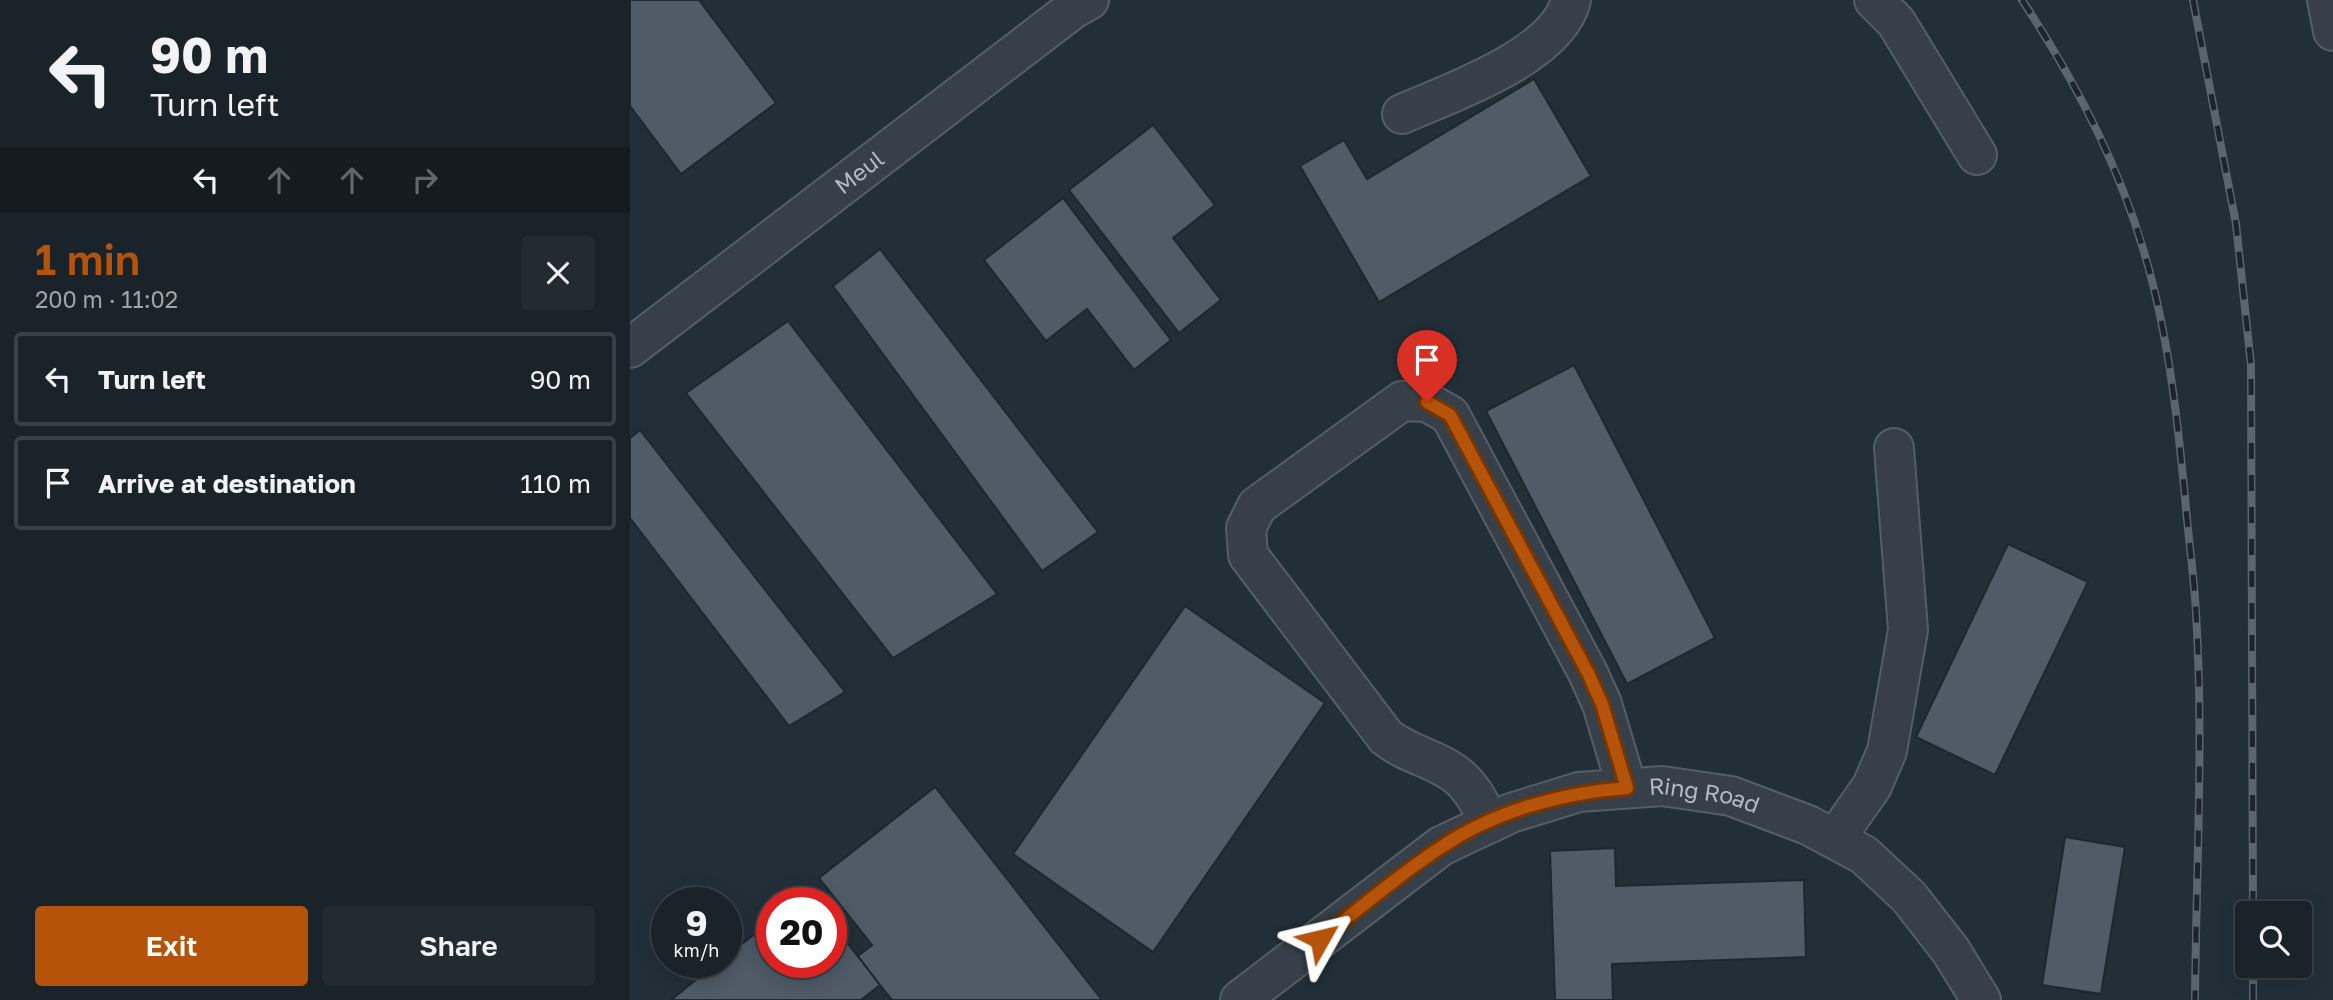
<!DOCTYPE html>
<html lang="en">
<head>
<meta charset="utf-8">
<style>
  body { margin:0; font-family:"Golos Text",sans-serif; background:#232b32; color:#f1f3f6; height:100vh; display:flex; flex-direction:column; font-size:26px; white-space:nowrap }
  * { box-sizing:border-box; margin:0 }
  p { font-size:23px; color:#9fa4a8 }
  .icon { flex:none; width:38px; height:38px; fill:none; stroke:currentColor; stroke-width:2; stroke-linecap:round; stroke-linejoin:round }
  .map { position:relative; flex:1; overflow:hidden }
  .panel { display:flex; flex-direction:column; background:#1a232a; width:630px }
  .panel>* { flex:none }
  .top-card { background:#1a232a; color:#f1f3f6; overflow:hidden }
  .fabs { position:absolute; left:1605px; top:901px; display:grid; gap:14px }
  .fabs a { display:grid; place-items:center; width:77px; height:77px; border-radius:7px; background:#1a232a; box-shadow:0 4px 18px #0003,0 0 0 2px #384047; font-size:35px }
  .speed { position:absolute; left:21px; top:887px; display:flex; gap:14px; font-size:35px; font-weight:700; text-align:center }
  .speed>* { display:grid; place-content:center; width:91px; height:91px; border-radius:50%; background:#1a232a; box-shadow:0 4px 18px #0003,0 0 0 2px #384047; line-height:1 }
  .speed small { font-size:18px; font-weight:400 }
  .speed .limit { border:10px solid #d22; background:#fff; color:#111 }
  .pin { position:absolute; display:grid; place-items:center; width:60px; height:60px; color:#fff; margin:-72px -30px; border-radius:50% 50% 50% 0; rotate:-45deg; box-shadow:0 0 7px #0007 }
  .pin .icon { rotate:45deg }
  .me { position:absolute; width:77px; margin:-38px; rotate:53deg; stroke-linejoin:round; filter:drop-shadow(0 0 5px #0008) }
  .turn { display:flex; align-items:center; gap:24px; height:147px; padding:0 35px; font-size:32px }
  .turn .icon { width:91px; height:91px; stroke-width:2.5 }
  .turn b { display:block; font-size:49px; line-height:60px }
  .lanes { display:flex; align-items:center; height:66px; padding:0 35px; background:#0003; justify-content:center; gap:35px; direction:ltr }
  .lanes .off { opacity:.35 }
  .round { display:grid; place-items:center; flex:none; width:74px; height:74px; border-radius:7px; background:#232b32 }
  .head { display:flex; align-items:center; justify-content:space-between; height:119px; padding:0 35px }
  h1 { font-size:42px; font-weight:600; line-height:52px; color:#b45309 }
  .primary-button { display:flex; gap:14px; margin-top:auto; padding:14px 35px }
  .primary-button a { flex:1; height:80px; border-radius:7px; background:#b45309; color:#fff; font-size:28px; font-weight:600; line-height:80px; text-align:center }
  .primary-button a+a { background:#232b32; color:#f1f3f6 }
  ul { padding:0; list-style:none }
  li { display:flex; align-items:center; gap:21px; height:94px; margin:0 14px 10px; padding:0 21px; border:4px solid #384047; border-radius:7px }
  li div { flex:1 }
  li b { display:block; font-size:26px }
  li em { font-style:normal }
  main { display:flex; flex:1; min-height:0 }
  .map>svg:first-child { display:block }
  .building { fill:#4f5b67; stroke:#1e2730; stroke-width:2 }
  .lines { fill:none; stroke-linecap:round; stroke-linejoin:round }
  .minor-casing { stroke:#555e67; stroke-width:42 }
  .minor { stroke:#374049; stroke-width:38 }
  .rail-casing { stroke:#596570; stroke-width:8 }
  .rail { stroke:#1c252e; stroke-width:5; stroke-dasharray:16; stroke-linecap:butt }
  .route-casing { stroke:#753606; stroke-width:18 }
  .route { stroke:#b45309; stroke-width:12 }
  .labels { text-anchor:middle; stroke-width:5; stroke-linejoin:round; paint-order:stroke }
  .street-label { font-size:23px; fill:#b2bbc5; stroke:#1c252e }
</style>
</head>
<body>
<main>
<section class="panel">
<div class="top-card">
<div class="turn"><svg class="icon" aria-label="left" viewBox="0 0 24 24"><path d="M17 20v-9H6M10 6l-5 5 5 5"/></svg><div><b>90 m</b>Turn left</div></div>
<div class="lanes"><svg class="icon" aria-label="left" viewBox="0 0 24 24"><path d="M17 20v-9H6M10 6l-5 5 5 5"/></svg><svg class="icon off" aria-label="ahead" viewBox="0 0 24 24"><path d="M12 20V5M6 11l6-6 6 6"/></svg><svg class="icon off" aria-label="ahead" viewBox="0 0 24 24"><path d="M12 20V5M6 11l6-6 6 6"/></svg><svg class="icon off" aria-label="right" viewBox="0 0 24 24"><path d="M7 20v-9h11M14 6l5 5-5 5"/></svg></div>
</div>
<div class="head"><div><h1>1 min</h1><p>200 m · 11:02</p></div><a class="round"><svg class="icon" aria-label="close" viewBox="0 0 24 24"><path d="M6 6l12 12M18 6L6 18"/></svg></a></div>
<ul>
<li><svg class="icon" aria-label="left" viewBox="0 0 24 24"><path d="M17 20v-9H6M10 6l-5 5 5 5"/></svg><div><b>Turn left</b></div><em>90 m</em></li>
<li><svg class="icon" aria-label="arrive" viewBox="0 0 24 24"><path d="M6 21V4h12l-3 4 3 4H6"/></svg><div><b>Arrive at destination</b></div><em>110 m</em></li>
</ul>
<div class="primary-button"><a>Exit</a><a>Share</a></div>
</section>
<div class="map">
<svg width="1703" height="1000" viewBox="0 0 1703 1000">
  <rect width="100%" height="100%" fill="#232f38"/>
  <path class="building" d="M0,0h69l77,103 -95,71 -51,-68z
    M904,79l57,97 -212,126 -79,-136 44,-26 23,39z
    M523,125l62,80 -42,33 48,62 -42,33 -110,-143z
    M433,198l108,142 -37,30 -47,-61 -41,32 -62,-81z
    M250,249l218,283 -56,39 -209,-285z
    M158,321l209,273 -104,64 -207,-265z
    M944,365l141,273 -88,46 -141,-273z
    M10,430l205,262 -56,34 -159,-208v-80z
    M1378,544l80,38 -93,193 -79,-38z
    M555,606l140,97 -172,249 -140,-98z
    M305,787l167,213h-210l-12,-15 -22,-29 14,-11 -53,-67z
    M1435,837l60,10 -24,147 -59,-9z
    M985,848l1,38 188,-6 2,77 -194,7 1,36h-58l-5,-149z
    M178,892l8,11h-22z
    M142,921v41h59v-40l49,63 -19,15h-190l47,-38h8v-6z"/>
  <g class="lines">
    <g class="minor-casing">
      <g id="minor">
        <path d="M1244,0l22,22 81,133"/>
        <path d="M1697,0l6,31"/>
        <path d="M772,114c48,-21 156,-58 169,-114"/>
        <path id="s1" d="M0,348l443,-339 16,-9"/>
        <path d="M860,823c-9,-17 -17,-34 -31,-46 -21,-18 -51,-22 -73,-40l-138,-182 -2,-27 11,-22 145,-105 25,1 23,13 138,258 14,31 25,84"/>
        <path d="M1205,839l37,-53 15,-35 21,-121 -14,-182"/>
        <path id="s2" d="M610,1000l201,-154 70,-33 68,-21 83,-6 69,10 77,29 56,30 45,42 42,54 30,49"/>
      </g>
    </g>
    <use href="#minor" class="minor"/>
    <g class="rail-casing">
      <path id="rail" d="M1392,0c51,77 96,163 122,252 24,80 33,163 41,245 3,39 9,78 11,116 8,129 0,259 -1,387
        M1563,0l43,224 15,141 2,549
        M1623,1000v-34"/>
    </g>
    <use href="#rail" class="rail"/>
  </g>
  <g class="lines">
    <g class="route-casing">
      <path id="route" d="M690,939c40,-30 78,-64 120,-91 54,-37 122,-55 187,-60l-25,-84 -14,-31 -138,-258 -23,-13"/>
    </g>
    <use href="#route" class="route"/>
  </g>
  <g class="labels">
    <g class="street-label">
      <text dy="8" stroke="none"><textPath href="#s1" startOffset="289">Meul</textPath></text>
      <text dy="8" stroke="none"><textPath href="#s2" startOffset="528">Ring Road</textPath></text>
    </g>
  </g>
</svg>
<div class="fabs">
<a><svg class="icon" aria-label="search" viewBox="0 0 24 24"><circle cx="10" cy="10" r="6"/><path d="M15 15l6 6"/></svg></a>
</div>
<div class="speed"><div>9<small>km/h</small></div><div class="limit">20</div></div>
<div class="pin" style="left:797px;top:402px;background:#d93025"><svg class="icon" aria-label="arrive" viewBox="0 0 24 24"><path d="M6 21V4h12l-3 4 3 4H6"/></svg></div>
<svg class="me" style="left:690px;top:939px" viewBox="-20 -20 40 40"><path d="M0-17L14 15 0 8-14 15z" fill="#b45309" stroke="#fff" stroke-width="4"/></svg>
</div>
</main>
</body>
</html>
